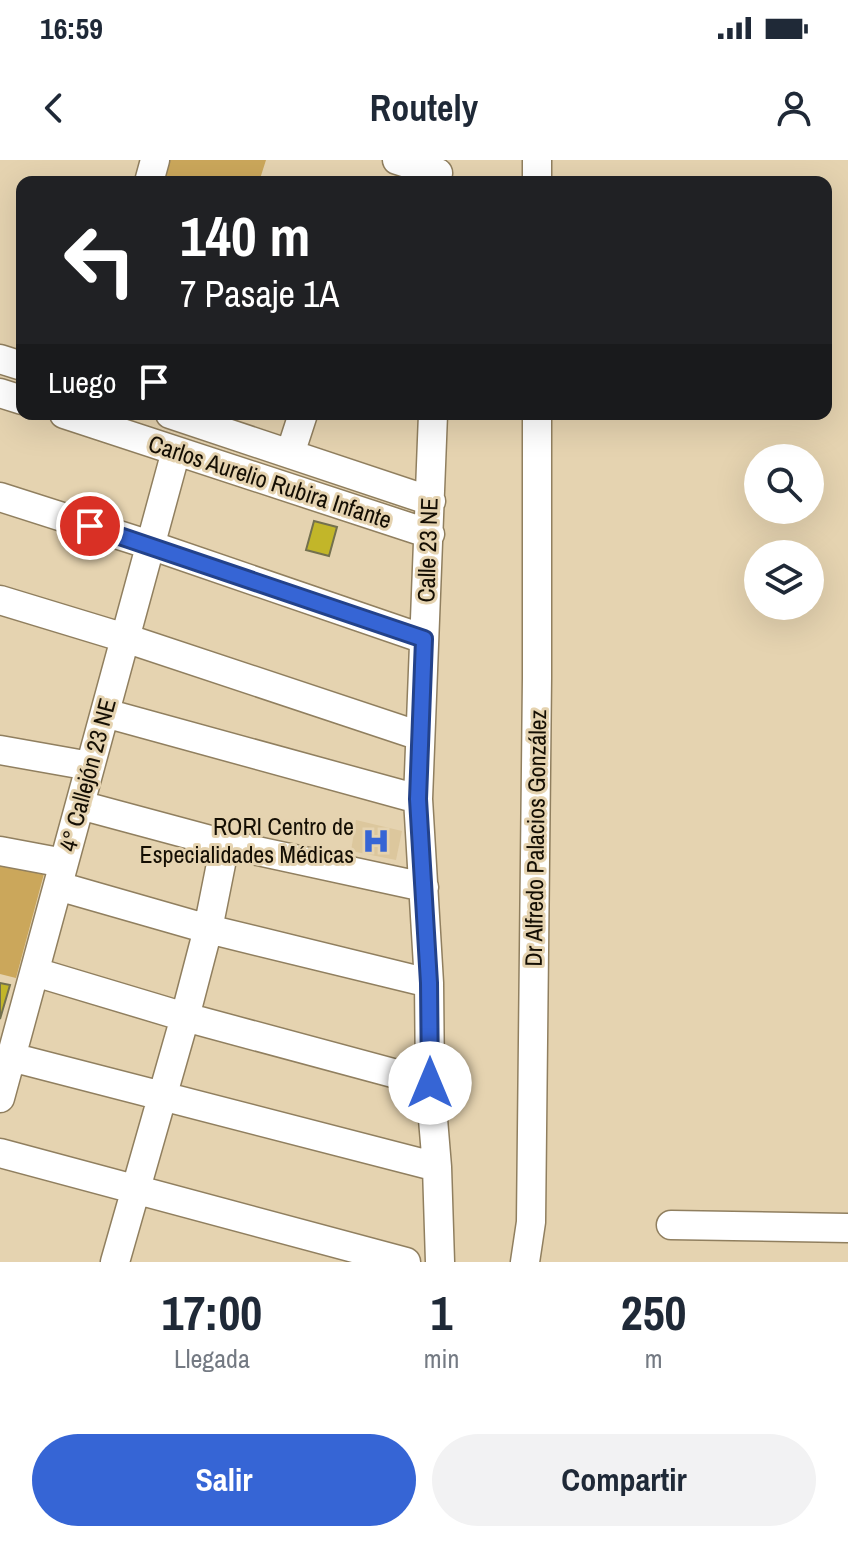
<!DOCTYPE html>
<html lang="es">
<head>
<meta charset="utf-8">
<style>
  body { margin:0; font-family:"Archivo Narrow",sans-serif; background:#f2f2f3; color:#1f2937; height:100vh; display:flex; flex-direction:column; font-size:30px; white-space:nowrap }
  * { box-sizing:border-box; margin:0 }
  p { font-size:26px; color:#747a83 }
  .icon { flex:none; width:44px; height:44px; fill:none; stroke:currentColor; stroke-width:2; stroke-linecap:round; stroke-linejoin:round }
  .map { position:relative; height:1102px; overflow:hidden }
  .side { display:flex; flex-direction:column; background:#fff; flex:1 }
  .side>* { flex:none }
  .top-card { position:absolute; left:16px; top:16px; width:816px; height:244px; border-radius:16px; box-shadow:0 8px 32px #0002; background:#202124; color:#fff; overflow:hidden }
  .tools { position:absolute; left:744px; top:284px; display:grid; gap:16px }
  .tools a { display:grid; place-items:center; width:80px; height:80px; border-radius:50%; background:#fff; box-shadow:0 8px 32px #0002; font-size:40px }
  .pin { position:absolute; display:grid; place-items:center; width:68px; height:68px; color:#fff; margin:-34px; border:4px solid #fff; border-radius:50%; box-shadow:0 2px 8px #0007 }
  .me { position:absolute; width:88px; margin:-44px; rotate:0deg; stroke-linejoin:round; filter:drop-shadow(0 0 6px #0008) }
  .turn { display:flex; align-items:center; gap:28px; height:168px; padding:0 32px; font-size:36px }
  .turn .icon { width:104px; height:104px; stroke-width:2.5 }
  .turn b { display:block; font-size:56px; line-height:68px }
  .then { display:flex; align-items:center; height:76px; padding:0 32px; background:#0003; gap:16px; font-size:30px }
  .eta { display:flex; justify-content:space-evenly; align-items:center; height:136px; text-align:center }
  .eta b { font-size:48px; font-weight:700; line-height:56px }
  .primary-button { display:flex; gap:16px; margin-top:auto; padding:16px 32px }
  .primary-button a { flex:1; height:92px; border-radius:48px; background:#3665d5; color:#fff; font-size:32px; font-weight:700; line-height:92px; text-align:center }
  .primary-button a+a { background:#f2f2f3; color:#1f2937 }
  .status { display:flex; justify-content:space-between; align-items:center; height:56px; padding:0 40px; background:#fff; direction:ltr }
  .status svg { height:22px; fill:currentColor }
  header { display:flex; justify-content:space-between; align-items:center; height:104px; padding:0 32px; background:#fff; font-size:36px; font-weight:700 }
  .map>svg:first-child { display:block }
  .built { fill:#dcc79d }
  .green { fill:#cba75b }
  .building { fill:#c2b629; stroke:#73704e; stroke-width:2 }
  .lines { fill:none; stroke-linecap:round; stroke-linejoin:round }
  .minor-casing { stroke:#907f5f; stroke-width:31 }
  .minor { stroke:#fff; stroke-width:28 }
  .route-casing { stroke:#23428a; stroke-width:20 }
  .route { stroke:#3665d5; stroke-width:14 }
  .labels { text-anchor:middle; stroke-width:6; stroke-linejoin:round; paint-order:stroke }
  .street-label { font-size:24px; fill:#140e03; stroke:#e5d3b0 }
  .poi-label { font-size:24px; fill:#140e03; stroke:#e5d3b0; text-anchor:end }
</style>
</head>
<body>
<div class="status"><b>16:59</b><svg viewBox="0 0 49 12"><path d="M0 12V9h3v3zM5 12V6h3v6zM10 12V3h3v9zM15 12V0h3v12zM26 1h20v11H26zM47 4h2v5h-2z"/></svg></div>
<header><svg class="icon" aria-label="back" viewBox="0 0 24 24"><path d="M15 5l-7 7 7 7"/></svg>Routely<svg class="icon" aria-label="person" viewBox="0 0 24 24"><circle cx="12" cy="8" r="4"/><path d="M4 21q1-7 8-7t8 7"/></svg></header>
<div class="map">
<svg width="848" height="1102" viewBox="0 0 848 1102">
  <rect width="100%" height="100%" fill="#e5d3b0"/>
  <path class="built" d="M356,660l46,11 -6,29 -45,-9z"/>
  <path class="green" d="M167,0h99l-7,22h-99z
    M0,700l45,10 -29,108 -16,-4z"/>
  <path class="building" d="M314,361l23,6 -8,29 -23,-6z
    M0,823l10,2 -10,34z"/>
  <g class="lines">
    <g class="minor-casing">
      <path id="minor" d="M397,0l41,13
        M537,0v22
        M149,22l6,-22
        M0,199l22,7
        M0,233l22,7
        M64,254l366,120
        M170,254l261,87
        M433,254l-15,385 11,184 1,100 7,84 3,95
        M290,294l13,-40
        M0,337l150,48 274,94
        M0,440l125,38 295,98
        M105,553l313,86
        M0,590l90,16
        M80,645l145,39 199,43
        M0,691l64,12
        M58,726l150,43 221,54
        M35,812l150,45 245,66
        M11,897l426,110
        M0,938l176,-647
        M0,993l406,109
        M671,1065l177,3
        M115,1102l70,-245 23,-88 17,-85
        M525,1102l6,-40 6,-544v-264"/>
    </g>
    <use href="#minor" class="minor"/>
  </g>
  <g class="lines">
    <g class="route-casing">
      <path id="route" d="M90,366l334,113 -6,160 11,184 1,100"/>
    </g>
    <use href="#route" class="route"/>
  </g>
  <defs>
    <g id="hospital-bare" transform="scale(2.16)"><path d="M-5-5h3v3.5h4V-5h3V5h-3V1.5h-4V5h-3Z" fill="#3665d5" stroke="#e5d3b0" stroke-width="2.5" paint-order="stroke"/></g>
  </defs>
  <g fill-rule="evenodd">
    <use href="#hospital-bare" x="376" y="681"/>
  </g>
  <g class="labels">
    <g class="street-label">
      <text transform="translate(270 322) rotate(18)" y="8">Carlos Aurelio Rubira Infante</text>
      <text transform="translate(428 390) rotate(-88)" y="8">Calle 23 NE</text>
      <text transform="translate(88 615) rotate(-75)" y="8">4° Callejón 23 NE</text>
      <text transform="translate(536 678) rotate(-89)" y="8">Dr Alfredo Palacios González</text>
    </g>
    <g class="poi-label">
      <text x="354" y="675">RORI Centro de<tspan x="354" dy="28">Especialidades Médicas</tspan></text>
    </g>
  </g>
</svg>
<div class="tools">
<a><svg class="icon" aria-label="search" viewBox="0 0 24 24"><circle cx="10" cy="10" r="6"/><path d="M15 15l6 6"/></svg></a>
<a><svg class="icon" aria-label="layers" viewBox="0 0 24 24"><path d="M12 4l9 5-9 5-9-5zM3 14l9 5 9-5"/></svg></a>
</div>
<div class="pin" style="left:90px;top:366px;background:#d93025"><svg class="icon" aria-label="arrive" viewBox="0 0 24 24"><path d="M6 21V4h12l-3 4 3 4H6"/></svg></div>
<svg class="me" style="left:430px;top:923px" viewBox="-20 -20 40 40"><circle r="19" fill="#fff"/><path d="M0-13L10 11 0 6-10 11z" fill="#3665d5"/></svg>
<div class="top-card">
<div class="turn"><svg class="icon" aria-label="left" viewBox="0 0 24 24"><path d="M17 20v-9H6M10 6l-5 5 5 5"/></svg><div><b>140 m</b>7 Pasaje 1A</div></div>
<div class="then">Luego<svg class="icon" aria-label="arrive" viewBox="0 0 24 24"><path d="M6 21V4h12l-3 4 3 4H6"/></svg></div>
</div>
</div>
<section class="side">
<div class="eta">
<div><b>17:00</b><p>Llegada</p></div>
<div><b>1</b><p>min</p></div>
<div><b>250</b><p>m</p></div>
</div>
<div class="primary-button"><a>Salir</a><a>Compartir</a></div>
</section>
</body>
</html>
